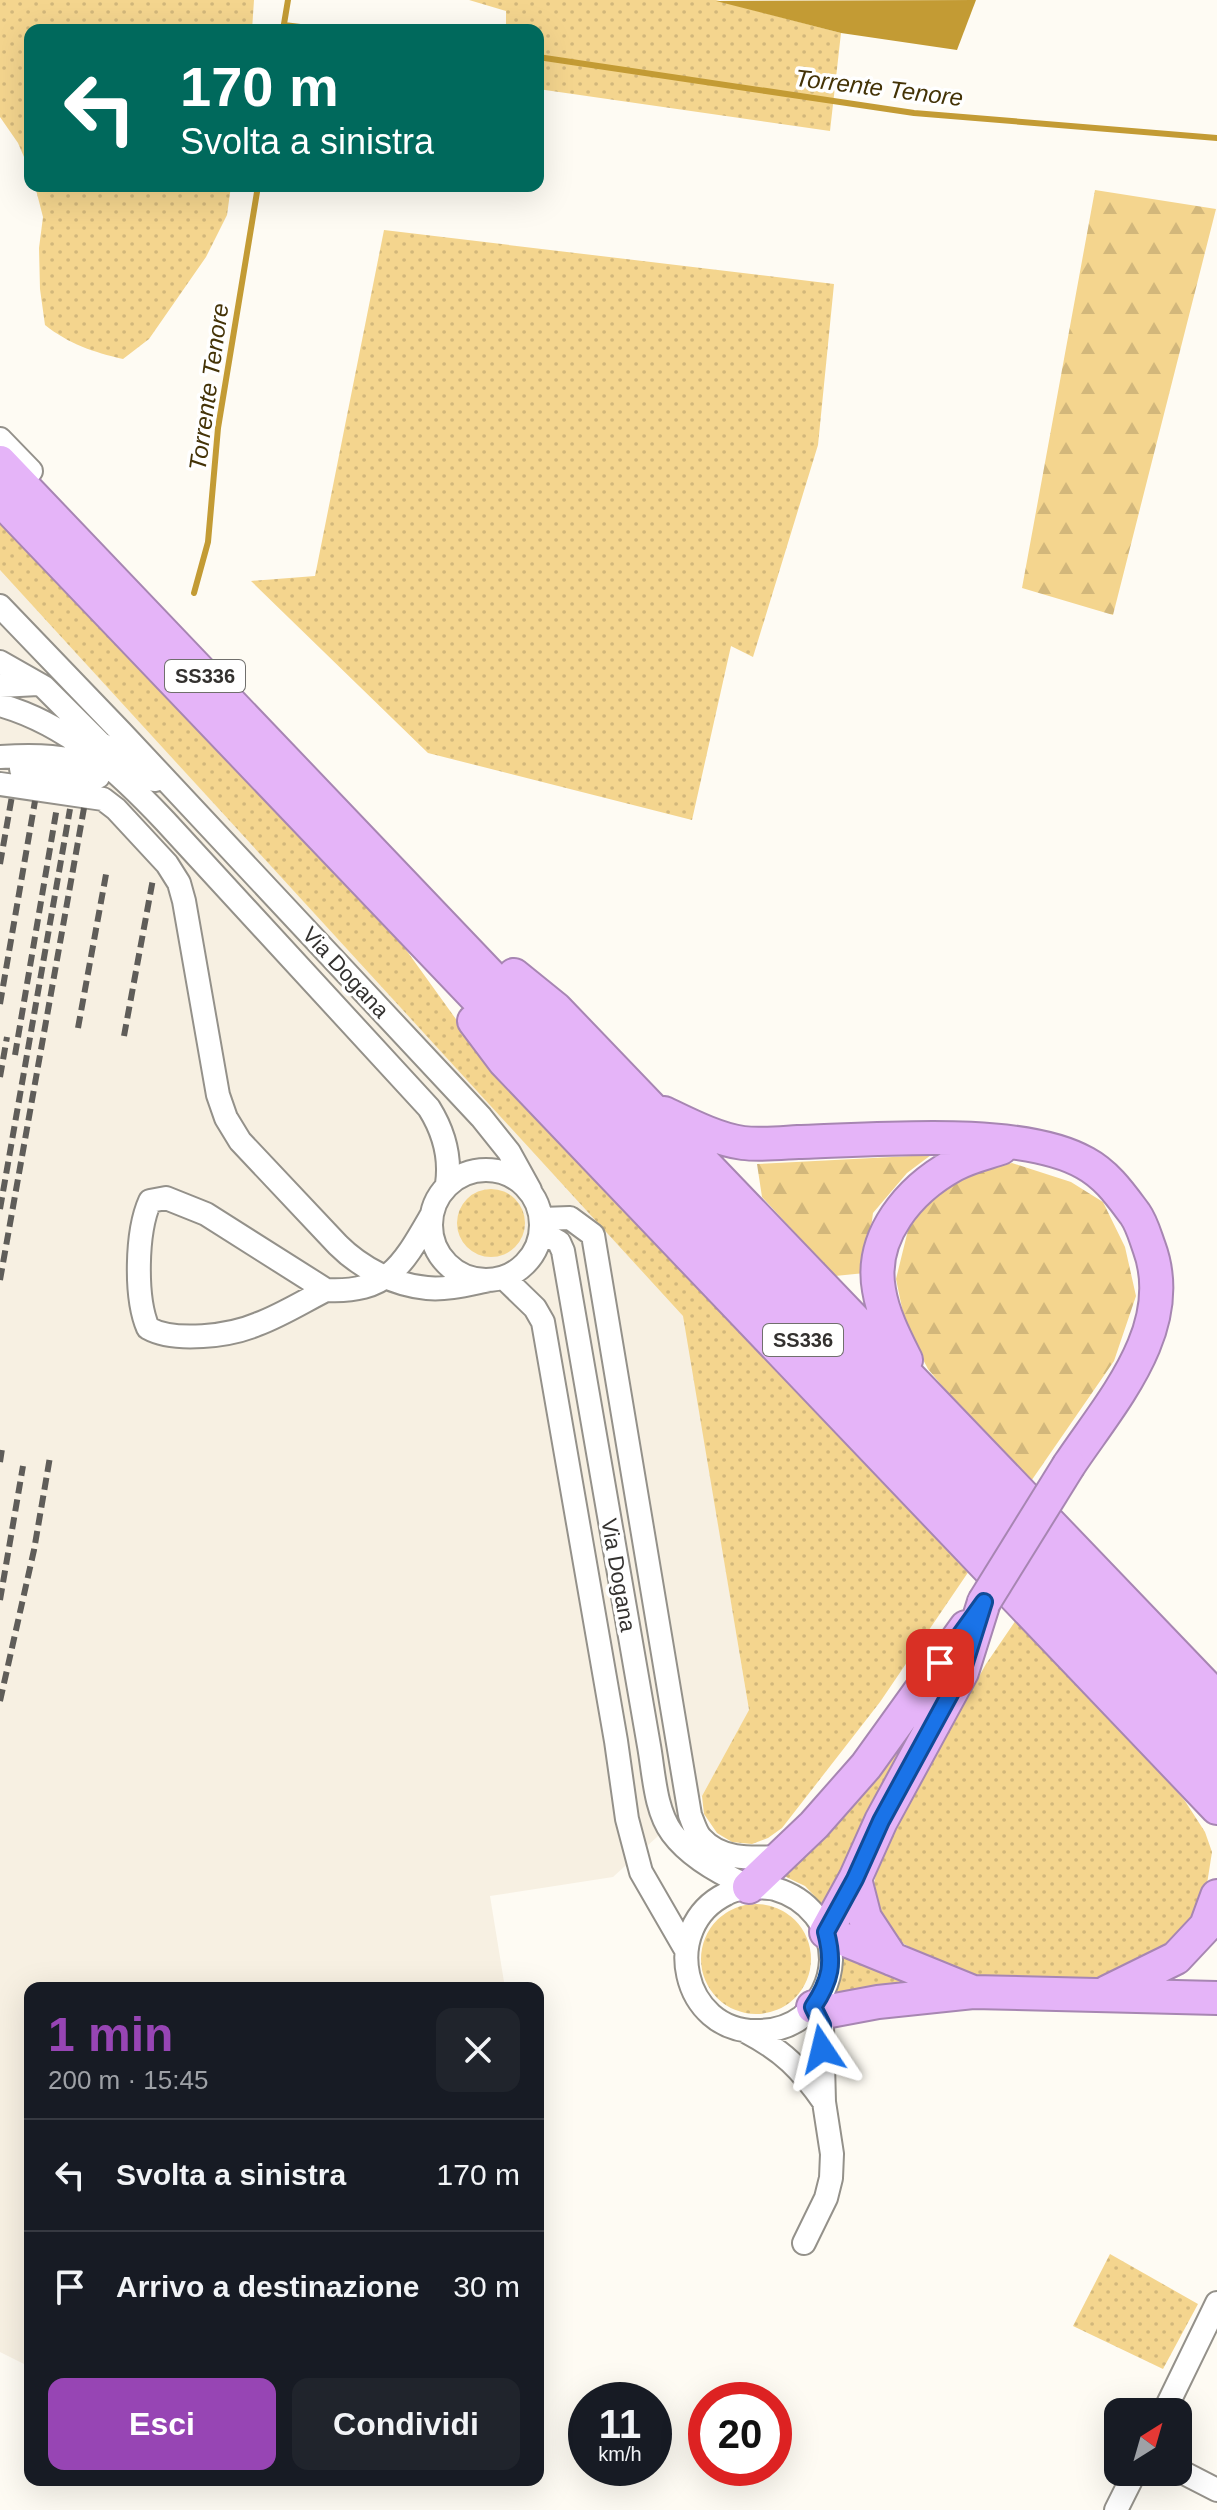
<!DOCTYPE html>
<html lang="it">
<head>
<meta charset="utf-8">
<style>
  body { margin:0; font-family:Arial,sans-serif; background:#20242c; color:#f1f3f6; height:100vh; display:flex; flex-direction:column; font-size:30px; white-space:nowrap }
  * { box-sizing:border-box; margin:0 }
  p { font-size:26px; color:#9ea1a6 }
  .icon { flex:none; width:44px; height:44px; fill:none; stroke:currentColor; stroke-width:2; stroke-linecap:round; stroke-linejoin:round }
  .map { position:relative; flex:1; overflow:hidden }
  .details { position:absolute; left:24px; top:1982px; width:520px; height:504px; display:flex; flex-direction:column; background:#171b24; border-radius:16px; box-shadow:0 8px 32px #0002 }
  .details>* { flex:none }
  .top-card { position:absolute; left:24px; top:24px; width:520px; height:168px; border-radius:16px; box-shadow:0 8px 32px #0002; background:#00695c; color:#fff; overflow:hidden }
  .needle { width:52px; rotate:37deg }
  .buttons { position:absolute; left:1104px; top:2398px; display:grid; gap:16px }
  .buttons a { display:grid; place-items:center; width:88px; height:88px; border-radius:16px; background:#171b24; box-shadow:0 8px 32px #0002; font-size:40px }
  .speed { position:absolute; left:568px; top:2382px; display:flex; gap:16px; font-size:40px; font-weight:700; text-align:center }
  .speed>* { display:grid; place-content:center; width:104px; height:104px; border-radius:50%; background:#171b24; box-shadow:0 8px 32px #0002; line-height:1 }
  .speed small { font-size:20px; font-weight:400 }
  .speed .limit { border:12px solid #d22; background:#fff; color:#111 }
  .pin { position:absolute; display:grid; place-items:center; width:68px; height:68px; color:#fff; margin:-34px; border-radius:16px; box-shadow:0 4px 12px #0006 }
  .me { position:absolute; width:88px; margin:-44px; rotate:350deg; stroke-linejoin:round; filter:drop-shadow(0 0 6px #0008) }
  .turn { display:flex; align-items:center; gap:28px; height:168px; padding:0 24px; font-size:36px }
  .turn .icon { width:104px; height:104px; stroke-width:2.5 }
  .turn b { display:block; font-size:56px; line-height:68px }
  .round { display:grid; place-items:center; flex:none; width:84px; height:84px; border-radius:16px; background:#20242c }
  .summary { display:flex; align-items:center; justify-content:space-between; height:136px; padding:0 24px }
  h1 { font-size:48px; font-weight:700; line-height:60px; color:#9745b4 }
  .action { display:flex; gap:16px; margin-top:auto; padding:16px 24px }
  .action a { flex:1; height:92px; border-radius:16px; background:#9745b4; color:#fff; font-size:32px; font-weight:700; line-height:92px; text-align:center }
  .action a+a { background:#20242c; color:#f1f3f6 }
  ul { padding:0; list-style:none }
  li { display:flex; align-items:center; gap:24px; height:112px; padding:0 24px; border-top:2px solid #363941 }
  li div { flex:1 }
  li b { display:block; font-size:30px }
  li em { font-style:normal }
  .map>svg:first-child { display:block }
  .built { fill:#f7f0e2 }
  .grass { fill:url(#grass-dots) }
  .forest { fill:url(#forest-firs) }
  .water { fill:#c39b34 }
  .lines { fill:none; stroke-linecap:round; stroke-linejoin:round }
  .stream { stroke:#c39b34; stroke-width:6 }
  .minor-casing { stroke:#94918a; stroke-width:26 }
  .highway-casing { stroke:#a786b2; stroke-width:36 }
  .minor { stroke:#fff; stroke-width:22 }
  .highway { stroke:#e5b4f8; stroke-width:32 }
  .rail { stroke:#5f5d59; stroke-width:6; stroke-dasharray:12 6; stroke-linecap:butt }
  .highway-bridge-casing { stroke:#a786b2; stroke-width:36; stroke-linecap:butt }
  .highway-bridge { stroke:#e5b4f8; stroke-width:32 }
  .route-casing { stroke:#114b97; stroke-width:20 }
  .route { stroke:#1a73e8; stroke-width:14 }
  .labels { text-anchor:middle; stroke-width:7; stroke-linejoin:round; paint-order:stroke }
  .shield { fill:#fff; stroke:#706f6d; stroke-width:2 }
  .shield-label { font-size:20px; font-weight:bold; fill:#33312f }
  .street-label { font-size:22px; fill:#33312f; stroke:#fff }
  .water-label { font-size:24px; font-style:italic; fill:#443307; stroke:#fff }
</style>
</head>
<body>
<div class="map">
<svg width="1217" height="2510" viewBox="0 0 1217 2510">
  <defs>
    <pattern id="grass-dots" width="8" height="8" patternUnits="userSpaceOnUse" patternTransform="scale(2)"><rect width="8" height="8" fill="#f4d58e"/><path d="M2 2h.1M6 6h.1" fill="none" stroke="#d2b77b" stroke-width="1.8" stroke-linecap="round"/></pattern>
    <pattern id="forest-firs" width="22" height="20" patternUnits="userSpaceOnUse" patternTransform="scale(2)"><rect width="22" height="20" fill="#f4d58e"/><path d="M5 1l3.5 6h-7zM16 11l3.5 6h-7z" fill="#d2b77b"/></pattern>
  </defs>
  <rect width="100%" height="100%" fill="#fefbf3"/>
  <path class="built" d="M0,570l684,746 65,395 -47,85 -89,81 -123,19 15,92h-475v379l-30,-15z"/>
  <path class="grass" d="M0,0h254l-2,30h-222v141l-12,-28 -18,-26z
    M469,0h247l125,33 -11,98 -292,-42v-59h-32v-19z
    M35,186h196l-4,29 -21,42 -57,82 -26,20c-30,-7 -54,-15 -78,-34l-5,-36 -1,-41 4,-31z
    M384,230l450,54 -16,161 -65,212 -22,-11 -39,174 -264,-67 -177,-172 64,-5z
    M0,520l337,353 67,74 67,93 498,531 -89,131 -98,126 -14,10 -16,6 -20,-2 -15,-9 -13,-19 -2,-18 47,-86 -66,-394 -683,-746z
    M457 1223a34 34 0 1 1 68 0a34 34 0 1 1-68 0Z
    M1016,1620l101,101 68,80 20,31 7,20 -8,51 -28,40 -68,36 -118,-1 -50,-12 -39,-24 -23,-20 -7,-26 10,-43 105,-189z
    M957,1658l-131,250 -21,-22 -21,-10 -3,-6z
    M701 1959a55 55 0 1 1 110 0a55 55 0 1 1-110 0Z
    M843,1945l104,44 -116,13 12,-33z
    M1110,2254l88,50 -35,65 -90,-43z"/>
  <path class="forest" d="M1095,190l121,19 -103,406 -91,-27z
    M931,1155l-24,18 -34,40 -8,60 -30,3 -73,-79 -5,-33z
    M1012,1163l59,19 32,20 22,45 11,49 -22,65 -87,126 -99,-118 -22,-42 -10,-48 13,-53 20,-31 39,-22z"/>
  <path class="water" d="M976,0l-19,50 -116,-17 -125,-32z"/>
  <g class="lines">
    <path class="stream" d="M284,25l41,5
      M283,30l5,-30
      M538,57l376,56 303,25
      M194,593l14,-51 10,-114 40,-242"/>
    <g class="minor-casing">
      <path id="minor" d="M0,439l31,32
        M0,606l122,127 359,384 28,35 21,38
        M0,662l44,25 56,56 55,37
        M0,686l38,-2
        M0,705c67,19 118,66 165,116l264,287c15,24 22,48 18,76
        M0,757c35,-2 69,-2 102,12
        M21,769l77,8
        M0,784l103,15 13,10 51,55 12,19 5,18 34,194 8,23 14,23 98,104c23,23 56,40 89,43 20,2 42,-4 62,-8
        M431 1225a55 55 0 1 1 110 0a55 55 0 1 1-110 0Z
        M542,1219l28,-1 23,17 97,580c3,7 6,18 11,23 20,23 52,20 79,19
        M541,1232l18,10 4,9 86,495c5,28 6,64 23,87 17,23 49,41 74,52 9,4 20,1 29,4 32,9 56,37 56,71 -1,23 -11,42 -29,57 -13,10 -29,14 -45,14 -75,1 -98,-104 -31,-137 6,-4 15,-5 23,-7
        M504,1278l31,30 8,14 73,419 11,78 14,53 45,78
        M326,1290c-22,11 -44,25 -68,34 -28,12 -83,19 -110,4 -13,-30 -12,-96 2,-127l16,-3 40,16 120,76c62,3 76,-24 105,-74
        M747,2032c36,19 54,37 77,70
        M804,2243l22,-45 5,-20 1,-24 -8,-52 -2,-77 -9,-18
        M1164,2412l53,-109
        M1178,2470l39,20
        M1116,2510l19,-38"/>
    </g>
    <g class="highway-casing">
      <path id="highway" d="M0,462l1217,1275
        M0,499l1217,1274
        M514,975l42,34 661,689
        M474,1021l30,40 713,747
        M664,1113c23,11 54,27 79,30 17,2 37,0 55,-1 75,-2 222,-16 287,21 22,12 35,31 50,51 7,10 10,22 14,33 30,81 -38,155 -80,218
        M906,1360c-11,-22 -23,-45 -27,-70 -10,-54 31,-101 75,-125 14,-8 32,-12 47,-17
        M855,1879l10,39 27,41
        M749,1887l65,-62 52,-59 100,-139
        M973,1992l-147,-60 29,-53 26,-58 81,-149 22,-70
        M1107,1992l69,-34 30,-32 11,-30
        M813,2007l17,4 48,-9 95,-10 244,6"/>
    </g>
    <use href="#minor" class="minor"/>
    <use href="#highway" class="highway"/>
    <path class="rail" d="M0,864l12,-68
      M0,1004l35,-203
      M78,1028l29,-159
      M124,1036l29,-157
      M15,1055l42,-248
      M0,1077l7,-40
      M0,1209l70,-400
      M0,1280l84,-472
      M0,1462l2,-13
      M0,1600l23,-134
      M0,1701l34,-151 16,-93"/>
    <g class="highway-bridge-casing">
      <path id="highway-bridge" d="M984,1602l85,-137"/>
    </g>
    <use href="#highway-bridge" class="highway-bridge"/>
  </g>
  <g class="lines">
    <g class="route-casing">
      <path id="route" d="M822,2049v-24l-9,-18c18,-27 21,-44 13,-75l29,-53 26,-58 81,-149 22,-70 -44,61"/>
    </g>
    <use href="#route" class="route"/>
  </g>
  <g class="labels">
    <g class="shield">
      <rect x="165" y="660" width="80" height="32" rx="6"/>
      <rect x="763" y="1324" width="80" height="32" rx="6"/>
    </g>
    <g class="shield-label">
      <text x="205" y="683">SS336</text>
      <text x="803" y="1347">SS336</text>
    </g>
    <g class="street-label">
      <text transform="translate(346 972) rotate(47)" y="8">Via Dogana</text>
      <text transform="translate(619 1575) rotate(80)" y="8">Via Dogana</text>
    </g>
    <g class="water-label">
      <text transform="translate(879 88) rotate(7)" y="8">Torrente Tenore</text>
      <text transform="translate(209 387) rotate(-82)" y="8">Torrente Tenore</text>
    </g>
  </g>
</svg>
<div class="buttons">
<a><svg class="needle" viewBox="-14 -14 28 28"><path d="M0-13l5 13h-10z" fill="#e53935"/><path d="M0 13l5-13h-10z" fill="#9ea1a6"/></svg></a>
</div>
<div class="speed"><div>11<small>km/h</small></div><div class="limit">20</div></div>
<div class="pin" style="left:940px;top:1663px;background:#d93025"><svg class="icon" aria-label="arrive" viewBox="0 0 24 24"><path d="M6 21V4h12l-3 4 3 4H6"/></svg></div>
<svg class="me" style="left:822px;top:2049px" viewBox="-20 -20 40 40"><path d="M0-17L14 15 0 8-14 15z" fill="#1a73e8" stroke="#fff" stroke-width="4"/></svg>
<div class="top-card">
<div class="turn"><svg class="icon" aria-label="left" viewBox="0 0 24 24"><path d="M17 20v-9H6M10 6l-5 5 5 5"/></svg><div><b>170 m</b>Svolta a sinistra</div></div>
</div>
<section class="details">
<div class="summary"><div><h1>1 min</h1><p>200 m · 15:45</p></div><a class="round"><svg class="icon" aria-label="close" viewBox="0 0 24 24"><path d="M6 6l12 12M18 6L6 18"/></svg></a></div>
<ul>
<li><svg class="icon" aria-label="left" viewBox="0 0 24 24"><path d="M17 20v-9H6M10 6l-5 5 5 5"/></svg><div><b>Svolta a sinistra</b></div><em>170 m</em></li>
<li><svg class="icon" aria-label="arrive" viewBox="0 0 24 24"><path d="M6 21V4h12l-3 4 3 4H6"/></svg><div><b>Arrivo a destinazione</b></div><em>30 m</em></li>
</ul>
<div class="action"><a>Esci</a><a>Condividi</a></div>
</section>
</div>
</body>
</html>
